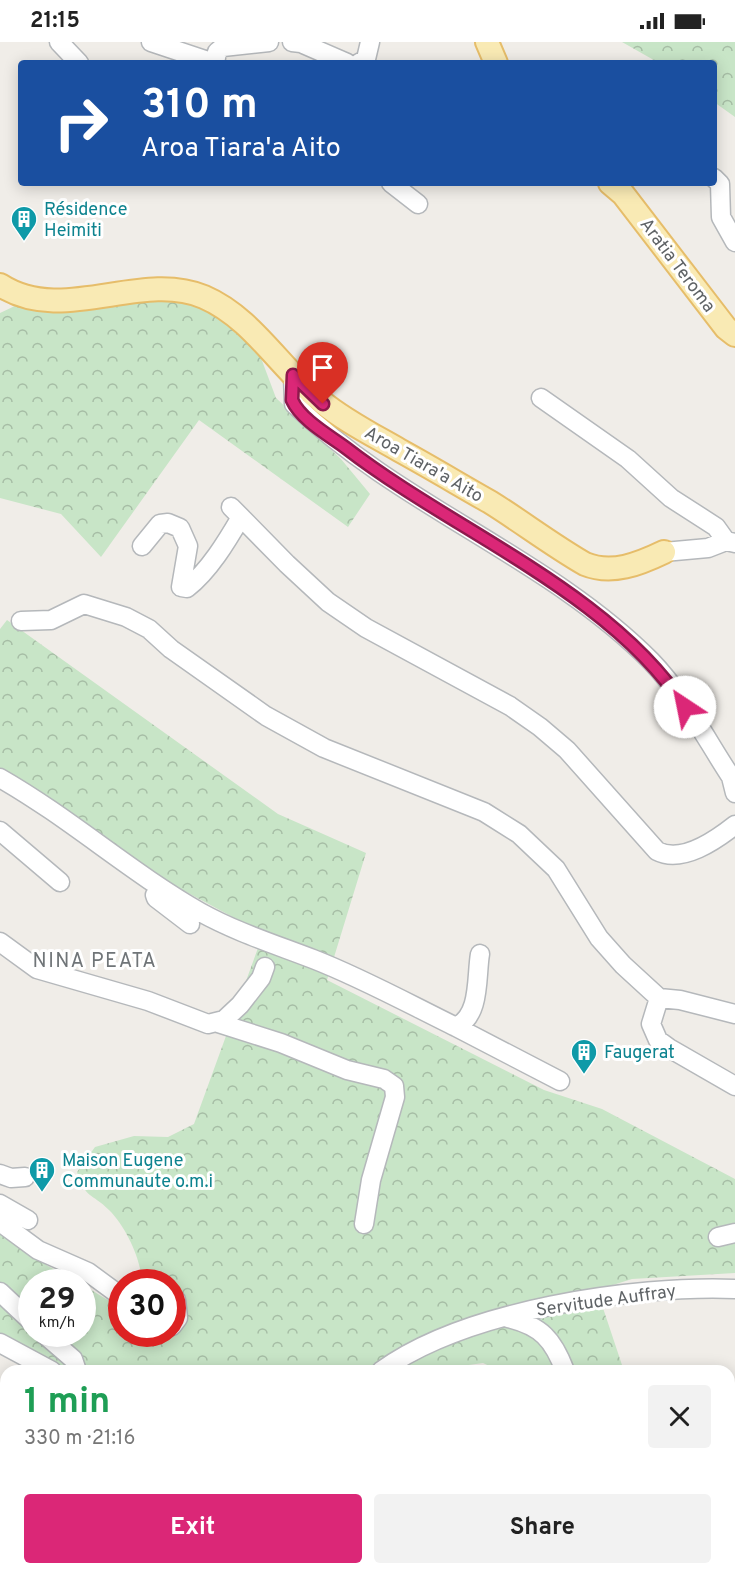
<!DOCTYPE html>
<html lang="en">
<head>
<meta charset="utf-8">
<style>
  body { margin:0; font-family:Overpass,sans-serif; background:#f2f2f2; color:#222; height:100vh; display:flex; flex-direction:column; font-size:22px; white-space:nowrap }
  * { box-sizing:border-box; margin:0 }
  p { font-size:20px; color:#767676 }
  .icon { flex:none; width:33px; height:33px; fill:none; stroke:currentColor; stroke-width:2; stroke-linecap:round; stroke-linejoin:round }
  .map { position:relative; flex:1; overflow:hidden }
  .side { position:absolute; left:0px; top:1323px; width:735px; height:210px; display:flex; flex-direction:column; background:#fff; border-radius:18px 18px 0 0; box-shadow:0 3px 15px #0003 }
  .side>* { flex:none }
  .top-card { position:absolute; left:18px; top:18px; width:699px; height:126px; border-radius:6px; box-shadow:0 3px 15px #0003; background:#1a4fa0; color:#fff; overflow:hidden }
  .speed { position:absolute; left:18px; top:1227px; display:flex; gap:12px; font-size:30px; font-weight:700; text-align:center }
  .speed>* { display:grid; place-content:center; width:78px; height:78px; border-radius:50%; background:#fff; box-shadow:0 3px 15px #0003; line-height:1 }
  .speed small { font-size:15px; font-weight:400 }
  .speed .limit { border:9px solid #d22; background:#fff; color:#111 }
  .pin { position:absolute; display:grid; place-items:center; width:51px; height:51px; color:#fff; margin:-62px -26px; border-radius:50% 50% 50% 0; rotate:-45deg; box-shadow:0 0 6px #0007 }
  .pin .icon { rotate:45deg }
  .me { position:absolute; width:66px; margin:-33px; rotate:326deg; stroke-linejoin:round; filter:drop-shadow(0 0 4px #0008) }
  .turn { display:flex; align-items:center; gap:21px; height:126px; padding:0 24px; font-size:27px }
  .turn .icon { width:78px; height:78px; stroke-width:2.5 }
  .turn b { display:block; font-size:42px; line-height:51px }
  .round { display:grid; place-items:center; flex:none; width:63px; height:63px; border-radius:6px; background:#f2f2f2 }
  .head { display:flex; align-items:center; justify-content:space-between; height:102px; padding:0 24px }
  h1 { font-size:36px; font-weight:700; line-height:45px; color:#1e9e55 }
  .button { display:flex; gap:12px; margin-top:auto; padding:12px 24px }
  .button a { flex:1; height:69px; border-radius:6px; background:#db2777; color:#fff; font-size:24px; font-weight:700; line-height:69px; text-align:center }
  .button a+a { background:#f2f2f2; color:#222 }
  .status { display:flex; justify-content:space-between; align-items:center; height:42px; padding:0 30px; background:#fff; direction:ltr }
  .status svg { height:16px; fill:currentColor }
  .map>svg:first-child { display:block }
  .forest { fill:url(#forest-crowns) }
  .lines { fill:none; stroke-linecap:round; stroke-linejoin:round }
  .minor-casing { stroke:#b5b8bb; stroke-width:21 }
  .major-casing { stroke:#e6bd6a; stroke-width:26 }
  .minor { stroke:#fff; stroke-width:18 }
  .major { stroke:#f9eab4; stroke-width:22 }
  .route-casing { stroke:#8e194d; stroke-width:15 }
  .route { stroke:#db2777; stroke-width:10 }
  .labels { text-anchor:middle; stroke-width:6; stroke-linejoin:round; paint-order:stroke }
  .culture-label { font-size:18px; fill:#0d838f; stroke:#fff; text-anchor:start }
  .street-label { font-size:18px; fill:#5f6366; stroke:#fff }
  .neighbourhood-label { font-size:20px; letter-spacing:1.5px; fill:#707578; stroke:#fff }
</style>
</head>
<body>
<div class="status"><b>21:15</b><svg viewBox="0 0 49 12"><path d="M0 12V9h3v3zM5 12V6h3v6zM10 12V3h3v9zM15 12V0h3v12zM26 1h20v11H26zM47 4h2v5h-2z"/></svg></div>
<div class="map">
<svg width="735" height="1533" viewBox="0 0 735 1533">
  <defs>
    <pattern id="forest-crowns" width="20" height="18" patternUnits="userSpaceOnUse" patternTransform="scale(1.5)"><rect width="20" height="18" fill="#c8e5c7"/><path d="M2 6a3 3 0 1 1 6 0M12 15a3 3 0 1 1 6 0" fill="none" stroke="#a6bda5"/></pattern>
  </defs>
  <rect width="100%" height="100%" fill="#f0ede8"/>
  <path class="forest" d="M622,0h113v75l-21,-15v-39h-55z
    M178,253l34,14 46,41 18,48 65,61 29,35 -22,33 -149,-107 -98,137 -40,-43 -61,-16v-185l19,-9z
    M7,578l271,194 88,39 -39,127 217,110 58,19 133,70v94l-103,6 -35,11 27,81h-124l-17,-8 -57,8h-355l-71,-37v-104l48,36 30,16h-46v52h50l1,-49 38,23 1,26h50v-52h-30c-1,-23 -16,-55 -33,-72 -18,-18 -23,-10 -32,-38l18,-25 39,-11 34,1 26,-13 64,-176 -3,-19 -91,-49 -164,-110v-141z
    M0,1440l6,4v83h157l12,6h-175z
    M729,1462l6,2v48h-6z"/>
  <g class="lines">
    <g class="minor-casing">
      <path id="minor" d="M59,0l20,21
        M151,0l63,21
        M292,0l9,1 46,20
        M215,21l2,-11 6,-5 46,-5
        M359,21l7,-4 4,-17
        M714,136l6,6 1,33 14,25
        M391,141l27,21
        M293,333l1,29c106,102 255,154 357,257 32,33 55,78 80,116l4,16
        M541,356l87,61 43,39 45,29 10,14
        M231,465l56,57 41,38 38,26 144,78 30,21 27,23 90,101c25,13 59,-11 78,-26
        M142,504l18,-22 8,-1 12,5 8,18 -7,41 6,1c22,-17 40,-47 54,-71
        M664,510l44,-4 18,-7 9,2
        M21,579l30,-1 33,-16 42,13 23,12 22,20 95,67 58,32 160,64 35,22 37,35 43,69 24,27 36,33 21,2 55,14
        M0,736c70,40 130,94 200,134 36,20 74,32 113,47 49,19 96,45 143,68 25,-12 20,-50 24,-73
        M0,789l60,51
        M155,853l1,3 34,26
        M0,900l37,27 111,32 60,23 16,-4 16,-15 21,-27 4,-11
        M659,956l-8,26 7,16 11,8 66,38
        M218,981l63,20 66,27 37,9 10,7 1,11 -24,83 -7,44
        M456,985l104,54
        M0,1132l11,4 14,-1
        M0,1162l28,16
        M0,1180l38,28 50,22 34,25
        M718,1195l17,-4
        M0,1250l32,30
        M508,1276c33,8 45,21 57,53
        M172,1284l6,-8 -2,-18
        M44,1292l29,25 4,12
        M0,1301l52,28
        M381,1329c84,-61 252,-86 354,-82
        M729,1522l6,1
        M379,1527l12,6
        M563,1527l10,6"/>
    </g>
    <g class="major-casing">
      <path id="major" d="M487,0l9,21
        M610,141l13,11 103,134 9,7
        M0,243c63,41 140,-15 204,12 49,21 77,73 118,105 23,19 51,33 77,48 31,17 61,35 91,52 32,20 62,43 95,62 27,11 54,0 79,-12"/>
    </g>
    <use href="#minor" class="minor"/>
    <use href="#major" class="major"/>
  </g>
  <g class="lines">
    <g class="route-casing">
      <path id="route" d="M323,362l-30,-29 -1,25c9,20 38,36 54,48 107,83 264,144 339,259"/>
    </g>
    <use href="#route" class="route"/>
  </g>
  <defs>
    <g id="building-pin" transform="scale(1.35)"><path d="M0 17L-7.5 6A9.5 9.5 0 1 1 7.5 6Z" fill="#0f9aa8" stroke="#fff"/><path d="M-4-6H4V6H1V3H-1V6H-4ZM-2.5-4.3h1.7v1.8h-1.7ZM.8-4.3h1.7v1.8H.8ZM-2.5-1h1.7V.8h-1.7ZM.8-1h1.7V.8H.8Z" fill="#fff"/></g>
  </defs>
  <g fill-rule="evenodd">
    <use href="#building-pin" x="24" y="177"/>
    <use href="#building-pin" x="584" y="1010"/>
    <use href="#building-pin" x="42" y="1128"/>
  </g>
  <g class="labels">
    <g class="culture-label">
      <text x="44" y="173">Résidence<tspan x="44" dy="21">Heimiti</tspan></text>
      <text x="604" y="1016">Faugerat</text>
      <text x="62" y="1124">Maison Eugene<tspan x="62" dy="21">Communaute o.m.i</tspan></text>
    </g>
    <g class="street-label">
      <text transform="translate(678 223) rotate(53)" y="6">Aratia Teroma</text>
      <text transform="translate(424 422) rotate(30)" y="6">Aroa Tiara'a Aito</text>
      <text transform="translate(606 1258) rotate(-8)" y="6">Servitude Auffray</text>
    </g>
    <g class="neighbourhood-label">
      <text x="95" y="925">NINA PEATA</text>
    </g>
  </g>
</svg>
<div class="speed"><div>29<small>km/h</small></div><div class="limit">30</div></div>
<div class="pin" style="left:323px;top:362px;background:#d93025"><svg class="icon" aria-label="arrive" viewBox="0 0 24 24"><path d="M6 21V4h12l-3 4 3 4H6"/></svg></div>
<svg class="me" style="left:685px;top:665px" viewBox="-20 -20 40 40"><circle r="19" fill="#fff"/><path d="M0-13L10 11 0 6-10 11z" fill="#db2777"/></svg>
<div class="top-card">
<div class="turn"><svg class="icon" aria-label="right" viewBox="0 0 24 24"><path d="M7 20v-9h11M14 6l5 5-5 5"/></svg><div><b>310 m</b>Aroa Tiara'a Aito</div></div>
</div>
<section class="side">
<div class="head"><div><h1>1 min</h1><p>330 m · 21:16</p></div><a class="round"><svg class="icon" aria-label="close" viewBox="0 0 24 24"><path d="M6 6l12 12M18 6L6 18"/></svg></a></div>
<div class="button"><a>Exit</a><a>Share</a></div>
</section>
</div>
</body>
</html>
